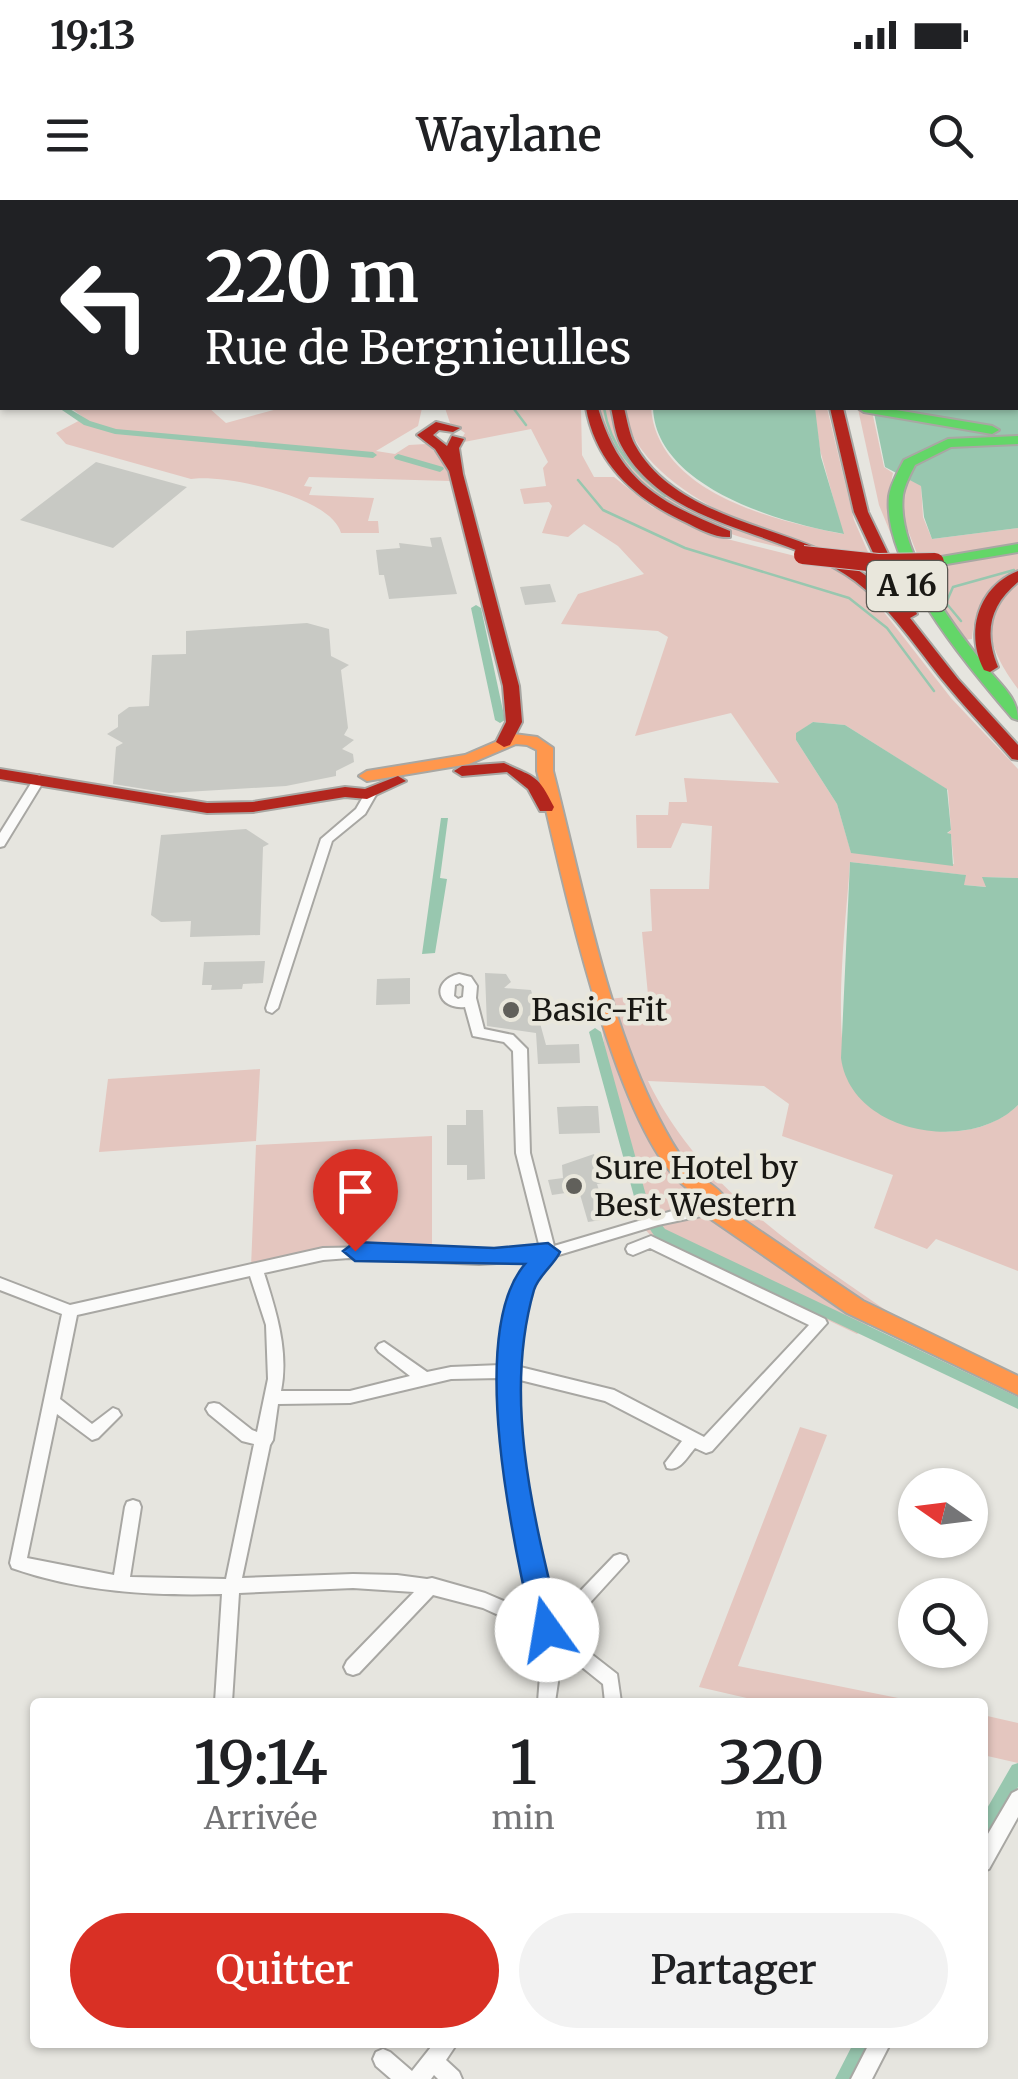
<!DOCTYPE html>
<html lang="fr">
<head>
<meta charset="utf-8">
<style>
  body { margin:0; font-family:Merriweather,serif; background:#f2f2f2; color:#202124; height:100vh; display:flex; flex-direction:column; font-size:38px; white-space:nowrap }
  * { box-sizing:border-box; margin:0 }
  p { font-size:32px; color:#757577 }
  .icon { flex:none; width:55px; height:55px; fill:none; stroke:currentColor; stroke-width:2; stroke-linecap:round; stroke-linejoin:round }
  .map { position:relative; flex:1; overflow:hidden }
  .side { position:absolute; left:30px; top:1498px; width:958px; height:350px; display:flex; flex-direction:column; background:#fff; border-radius:10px; box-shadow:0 2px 8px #0004 }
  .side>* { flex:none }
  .guide { position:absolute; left:0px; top:0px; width:1020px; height:210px; box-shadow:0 2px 8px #0004; background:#202124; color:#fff; overflow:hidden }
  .needle { width:65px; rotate:284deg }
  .buttons { position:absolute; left:898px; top:1268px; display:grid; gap:20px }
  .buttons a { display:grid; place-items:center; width:90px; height:90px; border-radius:50%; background:#fff; box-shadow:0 2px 8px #0004; font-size:50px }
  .pin { position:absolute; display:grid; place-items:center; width:85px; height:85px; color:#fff; margin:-102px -42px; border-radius:50% 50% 50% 0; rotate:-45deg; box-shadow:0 0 10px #0007 }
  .pin .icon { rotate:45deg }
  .me { position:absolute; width:110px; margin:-55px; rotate:347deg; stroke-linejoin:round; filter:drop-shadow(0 0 8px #0008) }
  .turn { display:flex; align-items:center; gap:35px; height:210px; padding:0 40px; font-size:45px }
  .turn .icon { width:130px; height:130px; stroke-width:2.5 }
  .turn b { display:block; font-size:70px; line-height:85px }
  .eta { display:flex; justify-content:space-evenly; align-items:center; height:170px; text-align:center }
  .eta b { font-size:60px; font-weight:600; line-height:70px }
  .primary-button { display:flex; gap:20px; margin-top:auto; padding:20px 40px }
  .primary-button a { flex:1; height:115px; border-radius:60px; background:#d93025; color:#fff; font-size:40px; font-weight:600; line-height:115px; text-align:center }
  .primary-button a+a { background:#f2f2f2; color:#202124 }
  .status { display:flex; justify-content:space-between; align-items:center; height:70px; padding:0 50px; background:#fff; direction:ltr }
  .status svg { height:28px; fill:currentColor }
  header { display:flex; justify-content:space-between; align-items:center; height:130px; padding:0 40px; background:#fff; font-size:45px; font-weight:600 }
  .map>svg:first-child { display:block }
  .green { fill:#e4c6bf; fill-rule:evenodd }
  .water { fill:#98c7af }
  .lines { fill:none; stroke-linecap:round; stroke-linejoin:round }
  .stream { stroke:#98c7af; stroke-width:2.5 }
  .canal { fill:#98c7af; fill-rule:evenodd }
  .building { fill:#c8c9c4 }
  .street-casing { stroke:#a8a7a3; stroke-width:4 }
  .fast-casing { stroke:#a8a7a3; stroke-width:4 }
  .slow-casing { stroke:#a8a7a3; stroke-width:4 }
  .jam-casing { stroke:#a8a7a3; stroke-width:4 }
  .street { fill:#fbfbfa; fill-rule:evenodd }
  .fast { fill:#63d668; fill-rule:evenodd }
  .slow { fill:#ff974d; fill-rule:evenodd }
  .jam { fill:#b3261e; fill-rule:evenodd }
  .jam-bridge-casing { stroke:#c4c3c0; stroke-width:20; stroke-linecap:butt }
  .jam-bridge { stroke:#b3261e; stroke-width:18 }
  .route { fill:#1a73e8; stroke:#114b97; stroke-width:2.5 }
  .poi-dot { fill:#61605b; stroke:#e9e7dc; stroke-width:4 }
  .labels { text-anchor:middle; stroke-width:9; stroke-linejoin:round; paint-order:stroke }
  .shield { fill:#e9e7dc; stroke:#575650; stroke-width:2.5 }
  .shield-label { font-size:30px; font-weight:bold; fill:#191814 }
  .poi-label { font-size:32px; fill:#191814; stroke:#e9e7dc; text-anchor:start }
</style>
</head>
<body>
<div class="status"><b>19:13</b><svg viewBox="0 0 49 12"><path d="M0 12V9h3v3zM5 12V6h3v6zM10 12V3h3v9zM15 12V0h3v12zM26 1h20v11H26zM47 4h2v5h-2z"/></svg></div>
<header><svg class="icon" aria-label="menu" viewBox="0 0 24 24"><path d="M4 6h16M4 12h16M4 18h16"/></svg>Waylane<svg class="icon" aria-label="search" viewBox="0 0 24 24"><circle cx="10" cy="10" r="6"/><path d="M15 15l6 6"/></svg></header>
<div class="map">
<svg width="1018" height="1879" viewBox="0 0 1018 1879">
  <rect width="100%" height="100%" fill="#e6e5df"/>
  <path class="green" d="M71,208h138l17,15 55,-15h141l-4,18 -42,25 19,3 14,-9 17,-1 17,15 7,22 -141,-4 -5,9 8,1 -3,8 65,3 -6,23h10l1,12h-38c-10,-37 -117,-59 -150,-54l-125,-35 -10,-11 28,-15z
    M445,208h136l1,47 12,22h20l38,30 63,29 116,29 31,19 89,114 67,71v109l-35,-1 5,10 -25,-2 2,-10 -115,-13c-3,53 -21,185 4,227 14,24 46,35 71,40 33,7 69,-1 93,-24v166l-82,-32 -9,10 -53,-21 19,-53 -111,-39 7,-32 -25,-18 -116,-5c50,104 146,166 239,230l-30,23 -206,-98 -15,-17 12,-9 -43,-160 -7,-50 50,-5 -6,-63 10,-1 -2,-42h59l3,-63 -30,-3 -11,25h-34l-1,-33h32l1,-13h18l-3,-24 95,5 -48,-70 -96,23 33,-99 -10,-6 -97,-7 17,-30 66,-20 -26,-28 -34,-22 -16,13 -26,-4 10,-27 -3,-4 -25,2 -4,-15 26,-3 -3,-18 5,-6 -17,-33 -72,14 6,-10 -15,-10zM813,522l32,3 103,65 3,40 -4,4 4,1 3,29 -103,-12 -14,-48 -41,-64 1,-7z
    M597,208h17v7l50,72 142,66c-70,-14 -164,-39 -198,-109 -6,-13 -12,-23 -11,-36z
    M625,208h26c7,85 124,113 192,126l-23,-84 -6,-42h13l27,112 17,39c-72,-6 -239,-66 -246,-151z
    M858,209l14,2 12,56 9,6 -6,29 17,52h-5l-20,-49z
    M906,278l15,7 2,32 9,22 86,-11v17l-99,14 -17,-44z
    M1018,353v18c-29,19 -43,32 -46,68l-8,1 -44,-73z
    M1018,384v105c-26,-34 -46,-78 0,-105z
    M260,869l-4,72 -157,11 9,-73z
    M432,936v112l-58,-5 -123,24 5,-122z
    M800,1227l27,8 -89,231 180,36h-154l-65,-15z
    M983,1515l35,8v40l-35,-8z"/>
  <path class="water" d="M1018,136v192l-86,11 -8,-22 -3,-31 -36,-19 -12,-59h145z
    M653,208h162l6,49 23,77c-64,-11 -188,-47 -191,-126z
    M813,522l32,3 102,64 4,41 -4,3 4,1 2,32 -102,-13 -14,-49 -41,-64v-7z
    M441,618h7l-8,60 7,1 -12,74 -13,1z
    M850,662l116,13 -2,10 22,2 -4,-10 36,1v227c-48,49 -167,29 -177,-47z"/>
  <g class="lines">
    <path class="stream" d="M604,208c6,39 30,65 61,88
      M514,209l12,16
      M578,280l25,30 82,38 164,50 38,30 47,63
      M961,421l-15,-18 7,-16 61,-17"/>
    <path class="canal" d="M0,153h2v6h-2z
      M59,208h9l22,13 26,8 257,23 4,3 -4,3 -258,-24 -31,-9z
      M398,254l45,13 1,2 -4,3 -45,-13 -1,-2z
      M476,405l5,3 24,112 -5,3 -5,-3 -24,-112z
      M595,828l6,4 49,178 15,19 353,168v12l-363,-172 -17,-26 -49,-179z
      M1018,1563v24l-30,53 -6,2v-25l30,-52z
      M854,1842h19l-19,37h-19z"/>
  </g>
  <path class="building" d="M96,262l91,25 -74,61 -93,-28z
    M441,337l16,57 -68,5 -5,-24h-5l-3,-25 24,-2 -1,-5 33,4 -2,-9z
    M550,384l6,18 -31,3 -5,-18z
    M307,423l22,6 2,27 18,9 -8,5 7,58 -4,7 10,5 -12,9 11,5 1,8 -18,9v5l-50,10 -117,7 -56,-9 3,-37 7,-4 -16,-9 11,-7v-12l11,-8 20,-1 3,-51 34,-1v-23z
    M246,629l23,15 -6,3 -3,88 -70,2 1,-16 -30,1 -10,-7 10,-80z
    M265,761l-2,22 -20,1 -1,5 -31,1 1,-5h-10l2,-23z
    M485,773l21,1 5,8 -7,6 27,2 15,55 33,-1 1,19 -42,1 -2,-31 -49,-7z
    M410,778v26l-34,1 1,-26z
    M586,906h12l2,27 -41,1 -2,-27z
    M466,910h17l2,69 -18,1v-15h-20v-40h19z
    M594,954l9,29 -6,1 11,35 -20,3 -9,-31 -27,4 -4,-15 15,-2 -1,-13z"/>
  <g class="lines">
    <g class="street-casing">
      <path id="street" d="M39,575l6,4 -41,67 -4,1v-14l35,-56z
        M371,589l6,4 -12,21 -33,27 -54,167 -6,5 -5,-2 -1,-3 55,-169 35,-30 11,-19z
        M459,774l12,3 6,9 -1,12 8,31 29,6 14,14 3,104 24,93 125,-37 22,-3 5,1 2,4 -2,4 -5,1 -43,9 -106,32 -17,23 -12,31 -7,55 98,24 90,47 105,-112 -159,-77 -17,7 -5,-2 -2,-4 2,-4 23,-9 174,83 2,4 -115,128 -6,2 -11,-5c-8,9 -15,24 -28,20l-2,-5 17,-22 -77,-40 -89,-22c-3,79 17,155 35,232l14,-4 49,-51 6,-2 6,2 2,5 -52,57 -22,7 63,49 4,28h-16l-2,-18 -46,-37 1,35 -3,20h-17l3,-40 -3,-29 -55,-25 -50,-13 -74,78 -6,2 -6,-2 -3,-6 3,-6 67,-69 -61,-4 -114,5 -7,109h-17l7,-108c-70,2 -142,-2 -210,-26l-2,-5 52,-249 -62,-24v-12l70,27 253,-57 52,-1 104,6 61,-5 -24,-95 -3,-102 -9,-9 -31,-6 -8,-29c-28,3 -35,-26 -6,-33zM460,783l4,3 -1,11 -5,2 -4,-3 1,-11zM349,1058l130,6 54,-3c-23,29 -30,68 -32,104l-50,2 -24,5 -43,-30 -5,2 -3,4 3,4 31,24 -60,15h-69c8,-40 -5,-80 -17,-118l59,-13zM250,1076l16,49 2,54 -11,53 -5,-2 -33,-26 -5,-1 -5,1 -3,5 3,5 33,27 12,3 -28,135 -96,-2 11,-70 -2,-5 -6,-2 -6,2 -2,5 -11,68 -87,-17 30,-144 35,26 6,-2 23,-23 -3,-5 -5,-2 -21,16 -32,-25 17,-84zM500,1178c-3,80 17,158 34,236l-49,-21 -53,-15 -5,1 -30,-4 -44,-1 -111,4 28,-133 3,-5 5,-36 72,-1 101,-24z
        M1018,1590v27l-29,52 -7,3v-28l30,-51z
        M435,1842h23l-12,18 13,12 3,7h-24l-4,-4 -3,4h-40l-15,-13 -3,-7 3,-7 7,-3 7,3 22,19z
        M870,1842h21l-19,37h-21z"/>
    </g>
    <g class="fast-casing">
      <path id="fast" d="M858,208h26l108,18 7,4 -7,4 -128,-22z
        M1018,236v8l-67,3 -36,18c-5,10 -10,19 -12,30 -7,56 51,132 84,173 14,17 31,30 31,52l-6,-2c-43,-51 -130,-151 -123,-222 2,-12 9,-25 15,-36l44,-21z
        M1018,344v8l-83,14 -7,-4 7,-4z"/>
    </g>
    <g class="slow-casing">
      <path id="slow" d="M564,0h12v2h-11z
        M514,534l23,3 16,11v23c29,112 56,258 112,359 7,13 16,28 26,39 10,11 26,16 34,29l-2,8 140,95 155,75v19l-171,-82 -139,-96 -21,-3 -8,-15 8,-11c-72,-53 -128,-325 -150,-417v-21l-10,-5 -11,-1 -47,20 -102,17 -8,-5 8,-5 98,-16z"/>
    </g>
    <g class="jam-casing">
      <path id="jam" d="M586,208h12c22,75 63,95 132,123v6c-15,1 -31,-8 -45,-15 -50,-23 -89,-58 -99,-114z
        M611,208h13c3,11 5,26 11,37 38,69 134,79 199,111 23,11 43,27 62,46l-42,-90 -24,-104h13l25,104 49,102 -7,4 48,61 60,66v15l-6,-1c-22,-26 -45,-49 -66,-75 -29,-35 -54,-75 -91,-103 -71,-53 -188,-50 -234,-136 -6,-11 -7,-25 -10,-37z
        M436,222l24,6 -7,4 -14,-2 -6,5 14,11 5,-10 12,3 -5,9 4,26 56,212 3,36 -12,23 -6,2 -8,-5 10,-20 -3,-36 -54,-215 -14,-22 -18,-14z
        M1018,371v11c-29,24 -34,51 -20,85l-8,5 -6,-2c-19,-36 -7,-83 34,-99z
        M504,563c31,15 33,10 50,44l-2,4h-12l-12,-22 -21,-17 -45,4 -8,-5 8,-5z
        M0,569l207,34 46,-1 92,-15 20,2 33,-13 8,5 -39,18 -22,-2 -92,15 -46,1 -207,-34z"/>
    </g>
    <use href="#street" class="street"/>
    <use href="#fast" class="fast"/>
    <use href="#slow" class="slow"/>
    <use href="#jam" class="jam"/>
    <g class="jam-bridge-casing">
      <path id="jam-bridge" d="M803,355l75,8 57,-1"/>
    </g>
    <use href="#jam-bridge" class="jam-bridge"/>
  </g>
  <path class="route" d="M355,1042l139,6 54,-5 12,9c-6,13 -22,24 -26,38 -32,111 1,231 27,340l-4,9 -10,4 -10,-4 -4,-9c-19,-83 -67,-297 -8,-366l-170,-3 -12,-10z"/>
  <g class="poi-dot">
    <circle cx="511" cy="810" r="10"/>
    <circle cx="574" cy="986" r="10"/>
  </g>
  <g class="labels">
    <rect class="shield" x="867" y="361" width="80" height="50" rx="8"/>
    <g class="shield-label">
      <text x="907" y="396">A 16</text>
    </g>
    <g class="poi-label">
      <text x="531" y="821">Basic-Fit</text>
      <text x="594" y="979">Sure Hotel by<tspan x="594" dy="37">Best Western</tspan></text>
    </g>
  </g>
</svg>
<div class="buttons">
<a><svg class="needle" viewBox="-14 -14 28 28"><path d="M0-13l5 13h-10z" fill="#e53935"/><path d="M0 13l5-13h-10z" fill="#757577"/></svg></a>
<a><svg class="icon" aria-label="search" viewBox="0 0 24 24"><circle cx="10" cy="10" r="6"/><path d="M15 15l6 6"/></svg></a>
</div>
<div class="pin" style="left:355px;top:1051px;background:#d93025"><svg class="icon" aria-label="arrive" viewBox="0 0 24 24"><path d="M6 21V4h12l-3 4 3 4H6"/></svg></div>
<svg class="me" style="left:547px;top:1430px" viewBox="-20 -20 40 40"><circle r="19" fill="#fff"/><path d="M0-13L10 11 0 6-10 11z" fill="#1a73e8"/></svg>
<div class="guide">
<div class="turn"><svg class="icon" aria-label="left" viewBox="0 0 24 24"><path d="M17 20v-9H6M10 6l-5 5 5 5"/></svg><div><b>220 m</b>Rue de Bergnieulles</div></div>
</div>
<section class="side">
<div class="eta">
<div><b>19:14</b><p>Arrivée</p></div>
<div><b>1</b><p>min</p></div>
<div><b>320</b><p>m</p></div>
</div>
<div class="primary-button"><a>Quitter</a><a>Partager</a></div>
</section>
</div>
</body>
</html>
